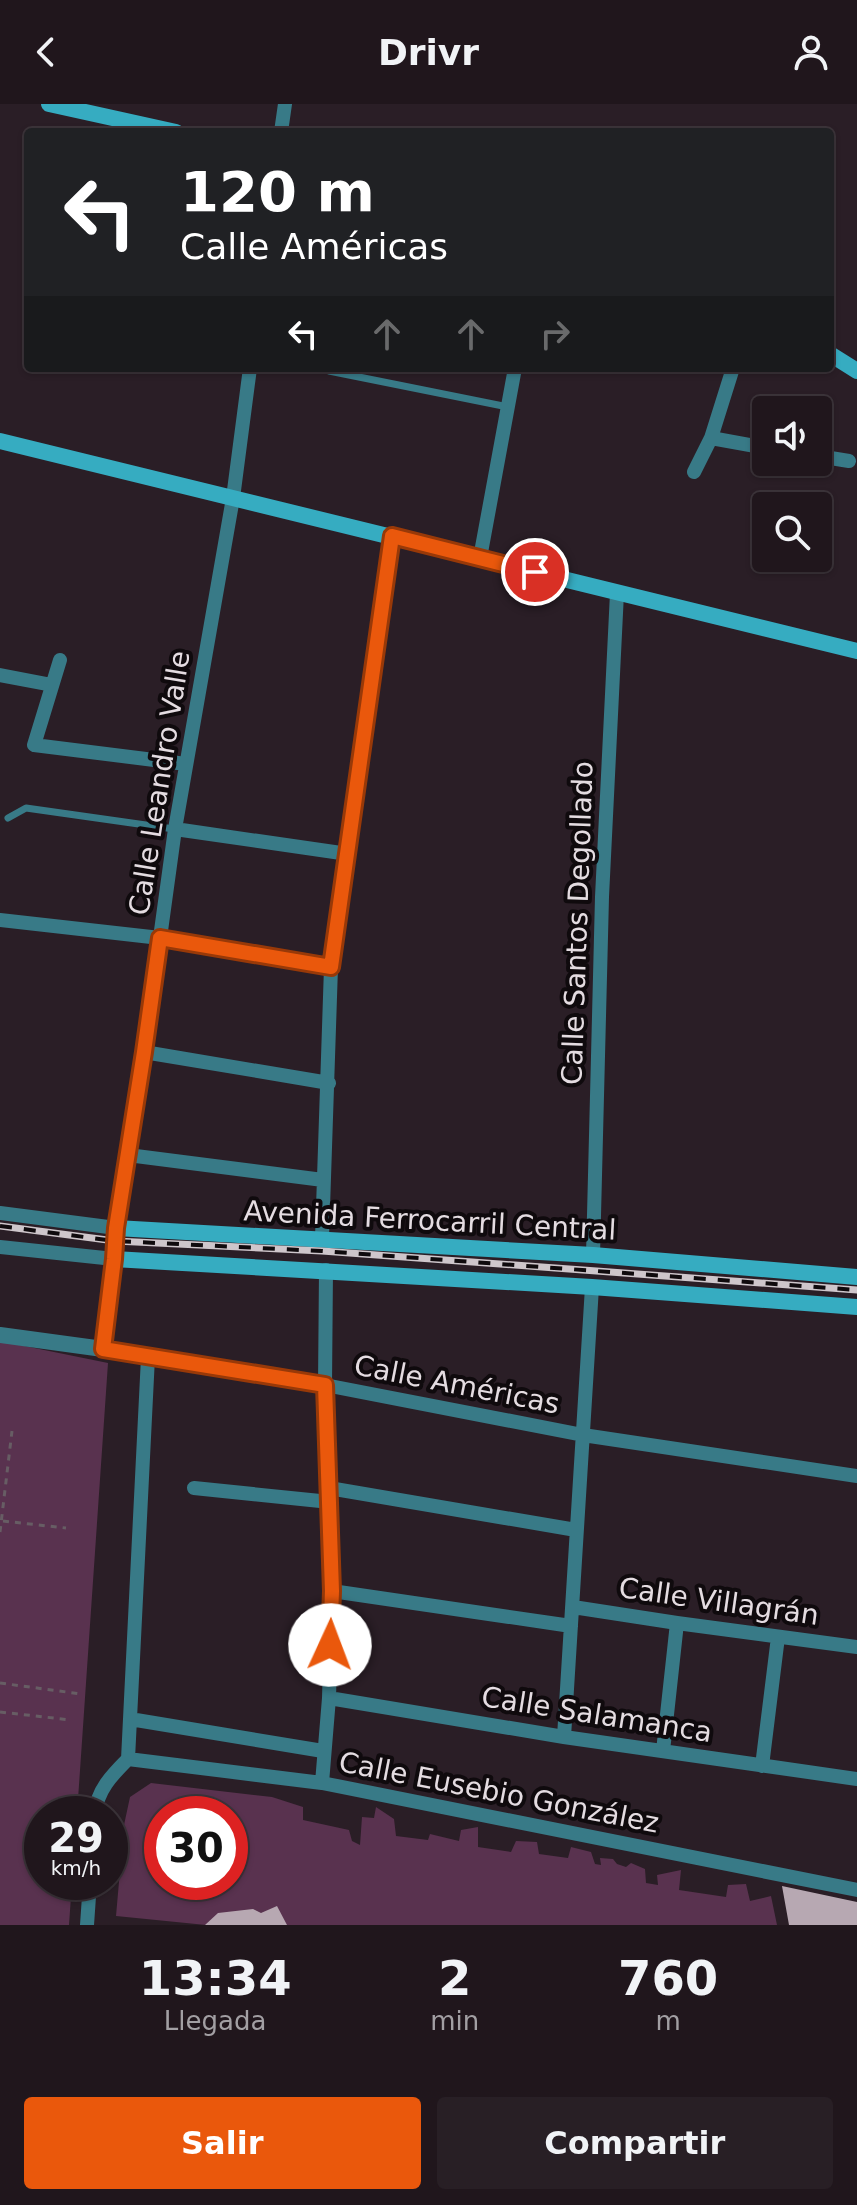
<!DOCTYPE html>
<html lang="es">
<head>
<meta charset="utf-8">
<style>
  body { margin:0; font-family:"DejaVu Sans",sans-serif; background:#281f25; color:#f1f3f6; height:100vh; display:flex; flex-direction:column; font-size:30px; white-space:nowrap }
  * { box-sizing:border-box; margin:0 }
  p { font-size:26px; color:#a29fa3 }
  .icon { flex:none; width:44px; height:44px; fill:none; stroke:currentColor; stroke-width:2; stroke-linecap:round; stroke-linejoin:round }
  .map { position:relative; height:1821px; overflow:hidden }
  .drawer { display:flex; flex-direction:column; background:#20161c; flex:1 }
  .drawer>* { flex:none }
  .guide { position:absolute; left:24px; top:24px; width:810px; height:244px; border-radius:8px; box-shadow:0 2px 6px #0004,0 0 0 2px #3d353b; background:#202124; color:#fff; overflow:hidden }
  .fabs { position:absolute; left:752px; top:292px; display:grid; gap:16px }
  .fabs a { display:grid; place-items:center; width:80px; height:80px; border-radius:8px; background:#20161c; box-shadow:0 2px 6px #0004,0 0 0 2px #3d353b; font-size:40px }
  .speed { position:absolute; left:24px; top:1692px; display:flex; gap:16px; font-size:40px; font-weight:700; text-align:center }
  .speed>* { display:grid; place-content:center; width:104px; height:104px; border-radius:50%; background:#20161c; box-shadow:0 2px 6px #0004,0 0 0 2px #3d353b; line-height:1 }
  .speed small { font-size:20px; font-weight:400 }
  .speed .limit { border:12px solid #d22; background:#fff; color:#111 }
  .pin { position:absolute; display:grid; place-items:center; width:68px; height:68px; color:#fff; margin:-34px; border:4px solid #fff; border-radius:50%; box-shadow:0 2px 8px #0007 }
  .me { position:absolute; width:88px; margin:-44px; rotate:2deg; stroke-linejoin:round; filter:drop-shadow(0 0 6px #0008) }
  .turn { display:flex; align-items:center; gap:28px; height:168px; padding:0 24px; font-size:36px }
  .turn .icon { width:104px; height:104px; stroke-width:2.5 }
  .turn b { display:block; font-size:56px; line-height:68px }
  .lanes { display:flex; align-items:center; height:76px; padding:0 24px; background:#0003; justify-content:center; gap:40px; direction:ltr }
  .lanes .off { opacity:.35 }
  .eta { display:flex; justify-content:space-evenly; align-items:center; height:136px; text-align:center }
  .eta b { font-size:48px; font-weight:800; line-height:56px }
  .cta { display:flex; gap:16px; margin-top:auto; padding:16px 24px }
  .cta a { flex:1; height:92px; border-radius:8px; background:#ea580c; color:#fff; font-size:32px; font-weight:800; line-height:92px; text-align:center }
  .cta a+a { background:#281f25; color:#f1f3f6 }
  header { display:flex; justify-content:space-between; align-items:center; height:104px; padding:0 24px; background:#20161c; font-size:36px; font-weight:800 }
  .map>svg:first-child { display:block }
  .green { fill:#59324f; fill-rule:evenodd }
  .building { fill:#b7a8b2 }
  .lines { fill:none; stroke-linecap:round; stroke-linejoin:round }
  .path { stroke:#675d64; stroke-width:3; stroke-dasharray:6 6; stroke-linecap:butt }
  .service { stroke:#387a87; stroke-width:7 }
  .minor { stroke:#387a87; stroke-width:14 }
  .tertiary { stroke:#387a87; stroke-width:16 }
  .secondary { stroke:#36acc1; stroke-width:16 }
  .rail-casing { stroke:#cec6cb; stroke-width:7 }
  .rail { stroke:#0f0a0d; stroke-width:4; stroke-dasharray:12; stroke-linecap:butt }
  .route-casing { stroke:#983908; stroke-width:20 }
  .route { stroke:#ea580c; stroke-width:14 }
  .labels { text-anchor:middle; stroke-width:8; stroke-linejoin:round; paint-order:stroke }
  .street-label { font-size:28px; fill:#e4dce1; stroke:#0f0a0d }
</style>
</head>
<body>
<header><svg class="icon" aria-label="back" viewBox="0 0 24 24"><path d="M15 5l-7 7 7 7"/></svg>Drivr<svg class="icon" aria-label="person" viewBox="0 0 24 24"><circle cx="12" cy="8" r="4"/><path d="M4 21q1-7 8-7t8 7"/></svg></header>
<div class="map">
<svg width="857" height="1821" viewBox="0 0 857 1821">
  <rect width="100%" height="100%" fill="#2a1e26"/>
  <path class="green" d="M0,1237l108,22 -31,451h-35v68h30l-3,43h-69z
    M151,1679l121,14 31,10v13l46,10 3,11 8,4 2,-28 12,1 2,-11 18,12 2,17 32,4 2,-6 29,7 2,-11 17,-3v20l33,5 5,-11 21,1 2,12 29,4 3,-11 20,5 4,12 6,1 -1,-7 13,1 4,5 9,3 5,-4 14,6 1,14 12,2 -1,-10 24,-5 -2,20 47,7 2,-12 18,-1 4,17 21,-5 6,29h-571l-90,-9 8,-91 6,-28zM162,1710h68v68h-68z"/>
  <path class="building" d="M782,1782l75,16v23h-68z
    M277,1802l10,19h-82l13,-12 35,-4 8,4z"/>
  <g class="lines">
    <path class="path" d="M3,1417l63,7
      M0,1428l12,-101
      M0,1579l81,11
      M0,1608l71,8"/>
    <path class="service" d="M329,264v3l179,36
      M8,714l18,-10 148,21"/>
    <path class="minor" d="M281,28l4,-28
      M711,334l55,10
      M818,352l31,5
      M694,368l17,-34 22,-70
      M480,454l35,-190
      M60,556l-26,85 152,19
      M0,571l52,10
      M175,725l173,25
      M0,816l160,18 171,29
      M160,834l15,-109 58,-331 17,-130
      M144,948l185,31
      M128,1051l195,25
      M0,1109l116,15
      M322,1134l9,-271 61,-431
      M0,1143l114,12
      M593,1151l9,-358 15,-304
      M103,1245l222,36 258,50 274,41
      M194,1384l136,14
      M329,1384l247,42
      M332,1487l239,35
      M573,1503l104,16 180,24
      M329,1594l235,39 293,42
      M130,1615l193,32
      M564,1633l28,-450
      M663,1647l14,-128
      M128,1655l194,24 535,107
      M762,1662l16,-129
      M322,1679l7,-85 3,-107 -7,-206 1,-115
      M95,1710c2,-24 17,-39 33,-55l20,-402
      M87,1821l3,-43"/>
    <path class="tertiary" d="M0,1231l103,14 11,-90 2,-31 28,-176 16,-114"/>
    <path class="secondary" d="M49,0l127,28
      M830,250l27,17
      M0,337l857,210
      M116,1124l477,27 264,22
      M114,1155l478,28 265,20"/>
    <g class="rail-casing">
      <path id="rail" d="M0,1122l115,15 207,10 535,39"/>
    </g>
    <use href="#rail" class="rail"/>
  </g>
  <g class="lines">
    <g class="route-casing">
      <path id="route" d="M330,1541l2,-54 -7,-206 -222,-36 11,-90 2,-31 28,-176 16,-114 171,29 61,-431 143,36"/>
    </g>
    <use href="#route" class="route"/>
  </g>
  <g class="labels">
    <g class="street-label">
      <text transform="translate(159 679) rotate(-81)" y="10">Calle Leandro Valle</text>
      <text transform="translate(577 819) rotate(-88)" y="10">Calle Santos Degollado</text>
      <text transform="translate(430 1116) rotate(3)" y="10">Avenida Ferrocarril Central</text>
      <text transform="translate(457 1280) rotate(11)" y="10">Calle Américas</text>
      <text transform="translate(719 1497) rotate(8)" y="10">Calle Villagrán</text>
      <text transform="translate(597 1610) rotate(9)" y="10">Calle Salamanca</text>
      <text transform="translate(499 1688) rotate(11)" y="10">Calle Eusebio González</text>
    </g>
  </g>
</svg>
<div class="fabs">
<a><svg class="icon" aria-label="sound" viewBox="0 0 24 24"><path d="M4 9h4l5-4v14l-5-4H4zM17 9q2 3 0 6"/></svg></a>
<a><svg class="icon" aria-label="search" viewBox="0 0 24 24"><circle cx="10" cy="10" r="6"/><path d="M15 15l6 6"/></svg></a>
</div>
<div class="speed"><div>29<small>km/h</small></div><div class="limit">30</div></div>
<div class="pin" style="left:535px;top:468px;background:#d93025"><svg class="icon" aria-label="arrive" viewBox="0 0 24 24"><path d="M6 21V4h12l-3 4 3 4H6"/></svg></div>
<svg class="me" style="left:330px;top:1541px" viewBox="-20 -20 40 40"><circle r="19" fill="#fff"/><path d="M0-13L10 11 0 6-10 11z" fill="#ea580c"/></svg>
<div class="guide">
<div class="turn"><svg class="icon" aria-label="left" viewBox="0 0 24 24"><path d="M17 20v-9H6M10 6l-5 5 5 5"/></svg><div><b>120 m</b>Calle Américas</div></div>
<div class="lanes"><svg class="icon" aria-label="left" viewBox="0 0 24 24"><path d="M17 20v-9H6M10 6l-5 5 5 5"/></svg><svg class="icon off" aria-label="ahead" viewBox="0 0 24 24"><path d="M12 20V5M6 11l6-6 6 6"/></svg><svg class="icon off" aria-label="ahead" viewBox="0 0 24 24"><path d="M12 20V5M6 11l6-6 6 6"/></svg><svg class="icon off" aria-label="right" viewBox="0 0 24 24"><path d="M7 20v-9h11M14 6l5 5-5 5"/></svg></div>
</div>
</div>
<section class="drawer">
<div class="eta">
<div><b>13:34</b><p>Llegada</p></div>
<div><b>2</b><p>min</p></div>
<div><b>760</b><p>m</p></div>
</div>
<div class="cta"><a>Salir</a><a>Compartir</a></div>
</section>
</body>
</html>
